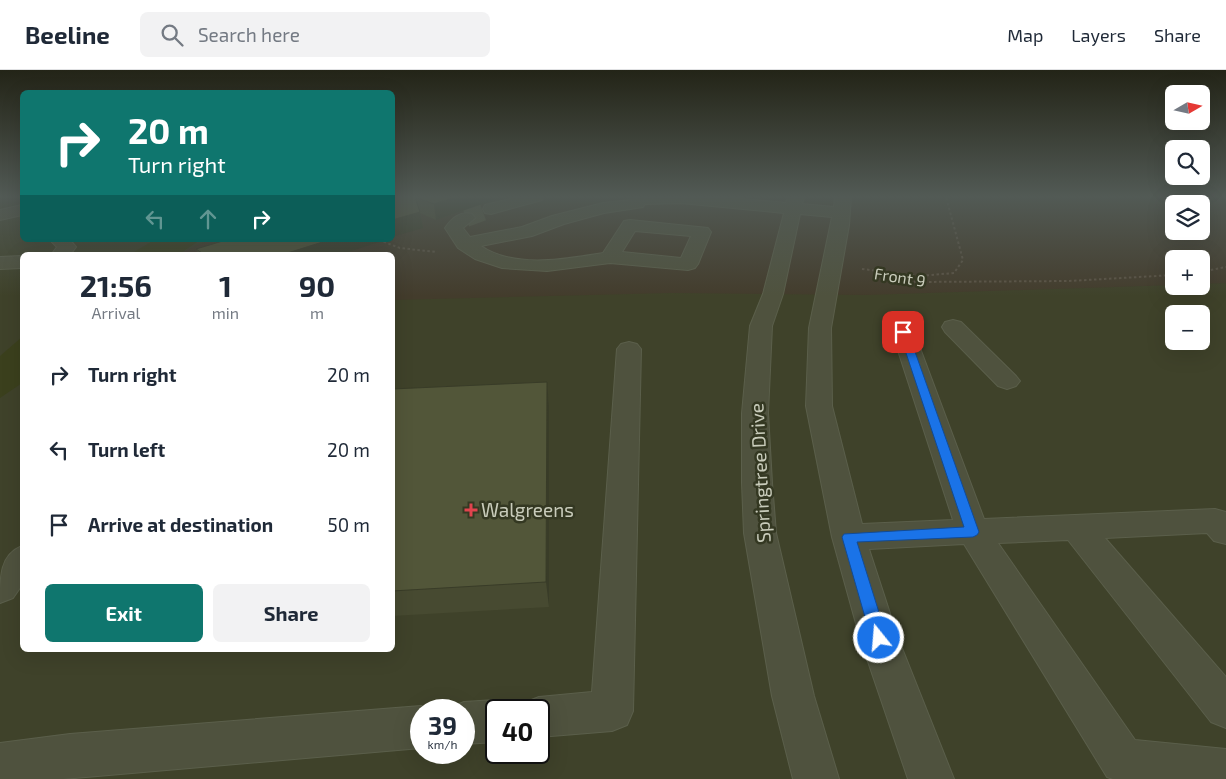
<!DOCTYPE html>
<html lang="en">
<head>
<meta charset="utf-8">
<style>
  body { margin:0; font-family:"Exo 2",sans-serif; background:#f2f2f3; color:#1f2937; height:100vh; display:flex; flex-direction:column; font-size:19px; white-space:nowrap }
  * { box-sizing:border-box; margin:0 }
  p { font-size:16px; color:#747a83 }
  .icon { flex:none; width:28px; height:28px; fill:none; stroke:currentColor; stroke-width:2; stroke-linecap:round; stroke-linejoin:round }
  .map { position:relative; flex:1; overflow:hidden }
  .sheet { position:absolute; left:20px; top:182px; width:375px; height:400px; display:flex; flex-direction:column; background:#fff; border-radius:8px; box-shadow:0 5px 20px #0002 }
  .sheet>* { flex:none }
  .top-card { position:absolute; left:20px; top:20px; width:375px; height:152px; border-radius:8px; box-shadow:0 5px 20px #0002; background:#0f766e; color:#fff; overflow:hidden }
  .needle { width:32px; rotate:81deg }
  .controls { position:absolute; left:1165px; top:15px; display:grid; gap:10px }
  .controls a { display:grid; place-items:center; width:45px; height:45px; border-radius:8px; background:#fff; box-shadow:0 5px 20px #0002; font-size:25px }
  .speed { position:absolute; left:410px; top:629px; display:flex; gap:10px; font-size:25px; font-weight:700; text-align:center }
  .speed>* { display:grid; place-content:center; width:65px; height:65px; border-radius:50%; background:#fff; box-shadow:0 5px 20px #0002; line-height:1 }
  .speed small { font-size:12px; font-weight:400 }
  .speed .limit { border:2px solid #111; border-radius:8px; background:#fff; color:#111 }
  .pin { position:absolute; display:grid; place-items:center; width:42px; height:42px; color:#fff; margin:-21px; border-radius:10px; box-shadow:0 2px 8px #0006 }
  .me { position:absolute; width:55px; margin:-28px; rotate:343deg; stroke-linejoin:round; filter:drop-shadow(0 0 4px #0008) }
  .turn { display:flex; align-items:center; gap:18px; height:105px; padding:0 25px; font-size:22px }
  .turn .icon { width:65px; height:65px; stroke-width:2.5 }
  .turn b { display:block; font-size:35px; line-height:42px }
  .lanes { display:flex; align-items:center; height:48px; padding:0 25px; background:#0003; justify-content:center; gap:25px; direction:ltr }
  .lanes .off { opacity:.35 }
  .eta { display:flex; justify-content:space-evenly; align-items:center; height:85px; text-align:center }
  .eta b { font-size:30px; font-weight:700; line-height:35px }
  .button { display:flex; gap:10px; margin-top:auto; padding:10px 25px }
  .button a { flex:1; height:58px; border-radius:8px; background:#0f766e; color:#fff; font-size:20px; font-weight:700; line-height:58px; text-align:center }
  .button a+a { background:#f2f2f3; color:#1f2937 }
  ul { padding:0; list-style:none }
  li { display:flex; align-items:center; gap:15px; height:75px; padding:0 25px }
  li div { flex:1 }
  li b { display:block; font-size:19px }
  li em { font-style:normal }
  header { display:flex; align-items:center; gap:30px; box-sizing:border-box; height:70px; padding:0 25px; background:#fff; border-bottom:1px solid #e0e1e3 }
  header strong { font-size:24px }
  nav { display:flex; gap:28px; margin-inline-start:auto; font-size:18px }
  .search { width:350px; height:45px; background:#f2f2f3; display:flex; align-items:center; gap:12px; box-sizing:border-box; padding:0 18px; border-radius:8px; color:#747a83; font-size:19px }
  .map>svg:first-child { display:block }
  .green { fill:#433c2c; fill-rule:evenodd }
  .water { fill:#3b401d }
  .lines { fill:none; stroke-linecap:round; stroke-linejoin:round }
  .minor-tunnel { stroke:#545740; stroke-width:18; stroke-dasharray:18 9; stroke-linecap:butt }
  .minor-casing { stroke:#5b5f4b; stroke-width:2 }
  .path { stroke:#5b5345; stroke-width:2; stroke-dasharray:2.5 2.5; stroke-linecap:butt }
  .minor { fill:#4f523e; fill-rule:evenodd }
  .wall { fill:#474a31 }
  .shaded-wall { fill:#393c28 }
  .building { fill:#525639; stroke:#393c28 }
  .route { fill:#1a73e8; stroke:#114b97 }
  .health-dot { fill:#e0444e; stroke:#343822; stroke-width:2 }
  .labels { text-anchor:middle; stroke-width:5; stroke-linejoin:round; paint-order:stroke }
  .far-street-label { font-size:16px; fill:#c9ccbb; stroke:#343822 }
  .street-label { font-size:19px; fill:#c9ccbb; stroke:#343822 }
  .poi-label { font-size:19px; fill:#c9ccbb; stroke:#343822; text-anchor:start }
</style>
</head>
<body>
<header>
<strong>Beeline</strong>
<div class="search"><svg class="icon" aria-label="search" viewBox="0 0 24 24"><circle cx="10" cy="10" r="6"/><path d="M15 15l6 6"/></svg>Search here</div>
<nav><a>Map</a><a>Layers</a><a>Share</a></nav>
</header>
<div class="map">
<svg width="1226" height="709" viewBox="0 0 1226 709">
  <rect width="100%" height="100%" fill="#3f422a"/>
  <path class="green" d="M393,127h833v86l-25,1v-25h-27v26l-307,10 -195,-2 -279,7 -1,-45h-216l33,-15h183zM1174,134h27v27h-27z"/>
  <path class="water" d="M154,170h46l-22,15h-49z
    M22,267v46l-22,15v-42z"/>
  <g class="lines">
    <path class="minor-tunnel" d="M466,148l25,-9"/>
    <g class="minor-casing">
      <path id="minor" d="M518,127h26l-2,3 -51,14 -6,-1 -2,-4 2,-4z
        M632,127h89l65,6 2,-6h16l-2,7 32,3 1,-10h16l-2,28 -18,103 1,78 30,118 91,-4 -61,-188 3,-5 8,-2 8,2 3,5 70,187 231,-10 11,3v32l-12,-3 -7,-8 -102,5 121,139v51l-15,-6 -143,-182 -70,3 137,197 91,9v30h-113l-6,-2 -143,-233 -95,5 29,89 56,141h-46l-48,-141 -28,-101 -26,-131 3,-78 23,-111 -32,-3 -17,80 -11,32 -4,87 4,70 4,50 38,163 25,83h-46l-21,-83 -28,-163 -2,-50v-70l8,-87 13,-32 21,-81 -103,-10 -36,1 -2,3 -39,6 -40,11 -32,12 -51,10c34,23 85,13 122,7l21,-32 6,-1 78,8 3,4 -13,32 -3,4 -7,2 -78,-7 -63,8 -45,-3 -27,-9 -17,-11 -13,-20c7,-10 15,-17 27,-14l3,4 -12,10 7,9 52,-10 30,-11 51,-13 28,-3zM635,161l56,5 -10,22 -59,-6z
        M22,135v10l-22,5v-10z
        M50,170h20l6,7 -6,8h-19l6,-8z
        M22,186v12l-22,1v-12z
        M953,250l8,2 55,54 4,5 -4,5 -9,3 -9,-3 -53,-54 -3,-5 3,-5z
        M629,272l8,2 4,5 -8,362 -6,14 -15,6 -73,6v-27h-18l3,-7 15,-6 53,-5 25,-343 4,-5z
        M22,476v39l-9,13 -13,5c0,-27 0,-48 22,-57z
        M496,630l15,6 2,4h-17v32l-32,2v-34h-16l1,-2 15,-6z
        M421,636l10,4h-10v38l-358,31h-63v-36l70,-9z"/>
    </g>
    <path class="path" d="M379,170l21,8 36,4
      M862,199l57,7 35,-3 9,-13 -17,-63
      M1201,202l25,-5
      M875,203l41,9 153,-1 105,-6"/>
    <use href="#minor" class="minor"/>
  </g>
  <path class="wall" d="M392,127h110l-66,23 -16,-7 3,15z
    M196,179l143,6h-140z
    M547,312l2,24v201l-157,9v-227z"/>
  <path class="shaded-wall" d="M456,127h46l-66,23 -2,-16z
    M420,142l3,16 -31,9v-17z
    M329,170h56l-46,15h-58z
    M547,312l2,24v201l-3,-25z"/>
  <path class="building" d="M392,127h23l5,15 -28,8z
    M415,127h41l-22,7z
    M226,170h103l-48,15h-76l-9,-6z
    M547,312l-1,200 -154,9v-202z"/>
  <linearGradient id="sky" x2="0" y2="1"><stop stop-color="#232417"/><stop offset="0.56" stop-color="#525a55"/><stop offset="1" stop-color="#525a55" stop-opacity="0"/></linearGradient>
  <rect width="1226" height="226" fill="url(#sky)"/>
  <path class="route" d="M903,259l5,3 71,200 -2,3 -4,2 -116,5 30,96 -2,5 -6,2 -5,-2 -3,-5 -29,-101 2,-3 120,-7 -65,-195z"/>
  <path class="health-dot" d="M468.5 432.5h5v5h5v5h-5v5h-5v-5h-5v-5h5z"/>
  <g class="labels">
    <g class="far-street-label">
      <text transform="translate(900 207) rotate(9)" y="6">Front 9</text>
    </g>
    <g class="street-label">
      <text transform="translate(760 403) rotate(-93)" y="7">Springtree Drive</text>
    </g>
    <g class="poi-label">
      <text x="481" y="447">Walgreens</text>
    </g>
  </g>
</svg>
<div class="controls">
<a><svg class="needle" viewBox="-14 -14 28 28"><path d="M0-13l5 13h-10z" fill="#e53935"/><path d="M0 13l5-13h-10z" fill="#747a83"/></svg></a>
<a><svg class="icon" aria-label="search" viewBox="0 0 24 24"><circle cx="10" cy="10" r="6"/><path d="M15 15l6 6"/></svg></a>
<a><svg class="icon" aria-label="layers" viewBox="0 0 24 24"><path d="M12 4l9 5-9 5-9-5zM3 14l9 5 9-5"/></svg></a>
<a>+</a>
<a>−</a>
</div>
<div class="speed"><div>39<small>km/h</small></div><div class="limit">40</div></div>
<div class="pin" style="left:903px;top:262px;background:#d93025"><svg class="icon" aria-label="arrive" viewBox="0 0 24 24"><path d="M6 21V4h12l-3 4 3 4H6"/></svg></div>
<svg class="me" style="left:879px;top:568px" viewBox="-20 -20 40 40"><circle r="17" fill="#1a73e8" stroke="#fff" stroke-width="3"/><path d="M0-11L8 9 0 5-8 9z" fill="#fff"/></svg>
<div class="top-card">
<div class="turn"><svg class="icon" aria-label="right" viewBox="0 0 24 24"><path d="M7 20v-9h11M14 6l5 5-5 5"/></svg><div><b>20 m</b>Turn right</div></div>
<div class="lanes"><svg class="icon off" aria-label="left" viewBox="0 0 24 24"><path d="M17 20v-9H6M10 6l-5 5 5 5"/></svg><svg class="icon off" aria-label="ahead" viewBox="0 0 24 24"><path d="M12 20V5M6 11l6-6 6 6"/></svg><svg class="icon" aria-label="right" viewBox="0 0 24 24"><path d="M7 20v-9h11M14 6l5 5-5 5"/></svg></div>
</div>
<section class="sheet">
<div class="eta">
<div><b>21:56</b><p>Arrival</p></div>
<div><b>1</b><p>min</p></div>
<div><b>90</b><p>m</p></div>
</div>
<ul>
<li><svg class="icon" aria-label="right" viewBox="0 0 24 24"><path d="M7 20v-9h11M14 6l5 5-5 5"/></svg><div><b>Turn right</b></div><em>20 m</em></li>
<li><svg class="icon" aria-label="left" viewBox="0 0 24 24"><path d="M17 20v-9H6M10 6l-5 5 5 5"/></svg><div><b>Turn left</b></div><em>20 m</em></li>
<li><svg class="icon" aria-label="arrive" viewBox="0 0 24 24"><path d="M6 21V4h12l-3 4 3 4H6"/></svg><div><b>Arrive at destination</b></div><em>50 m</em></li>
</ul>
<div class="button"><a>Exit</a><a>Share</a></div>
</section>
</div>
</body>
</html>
